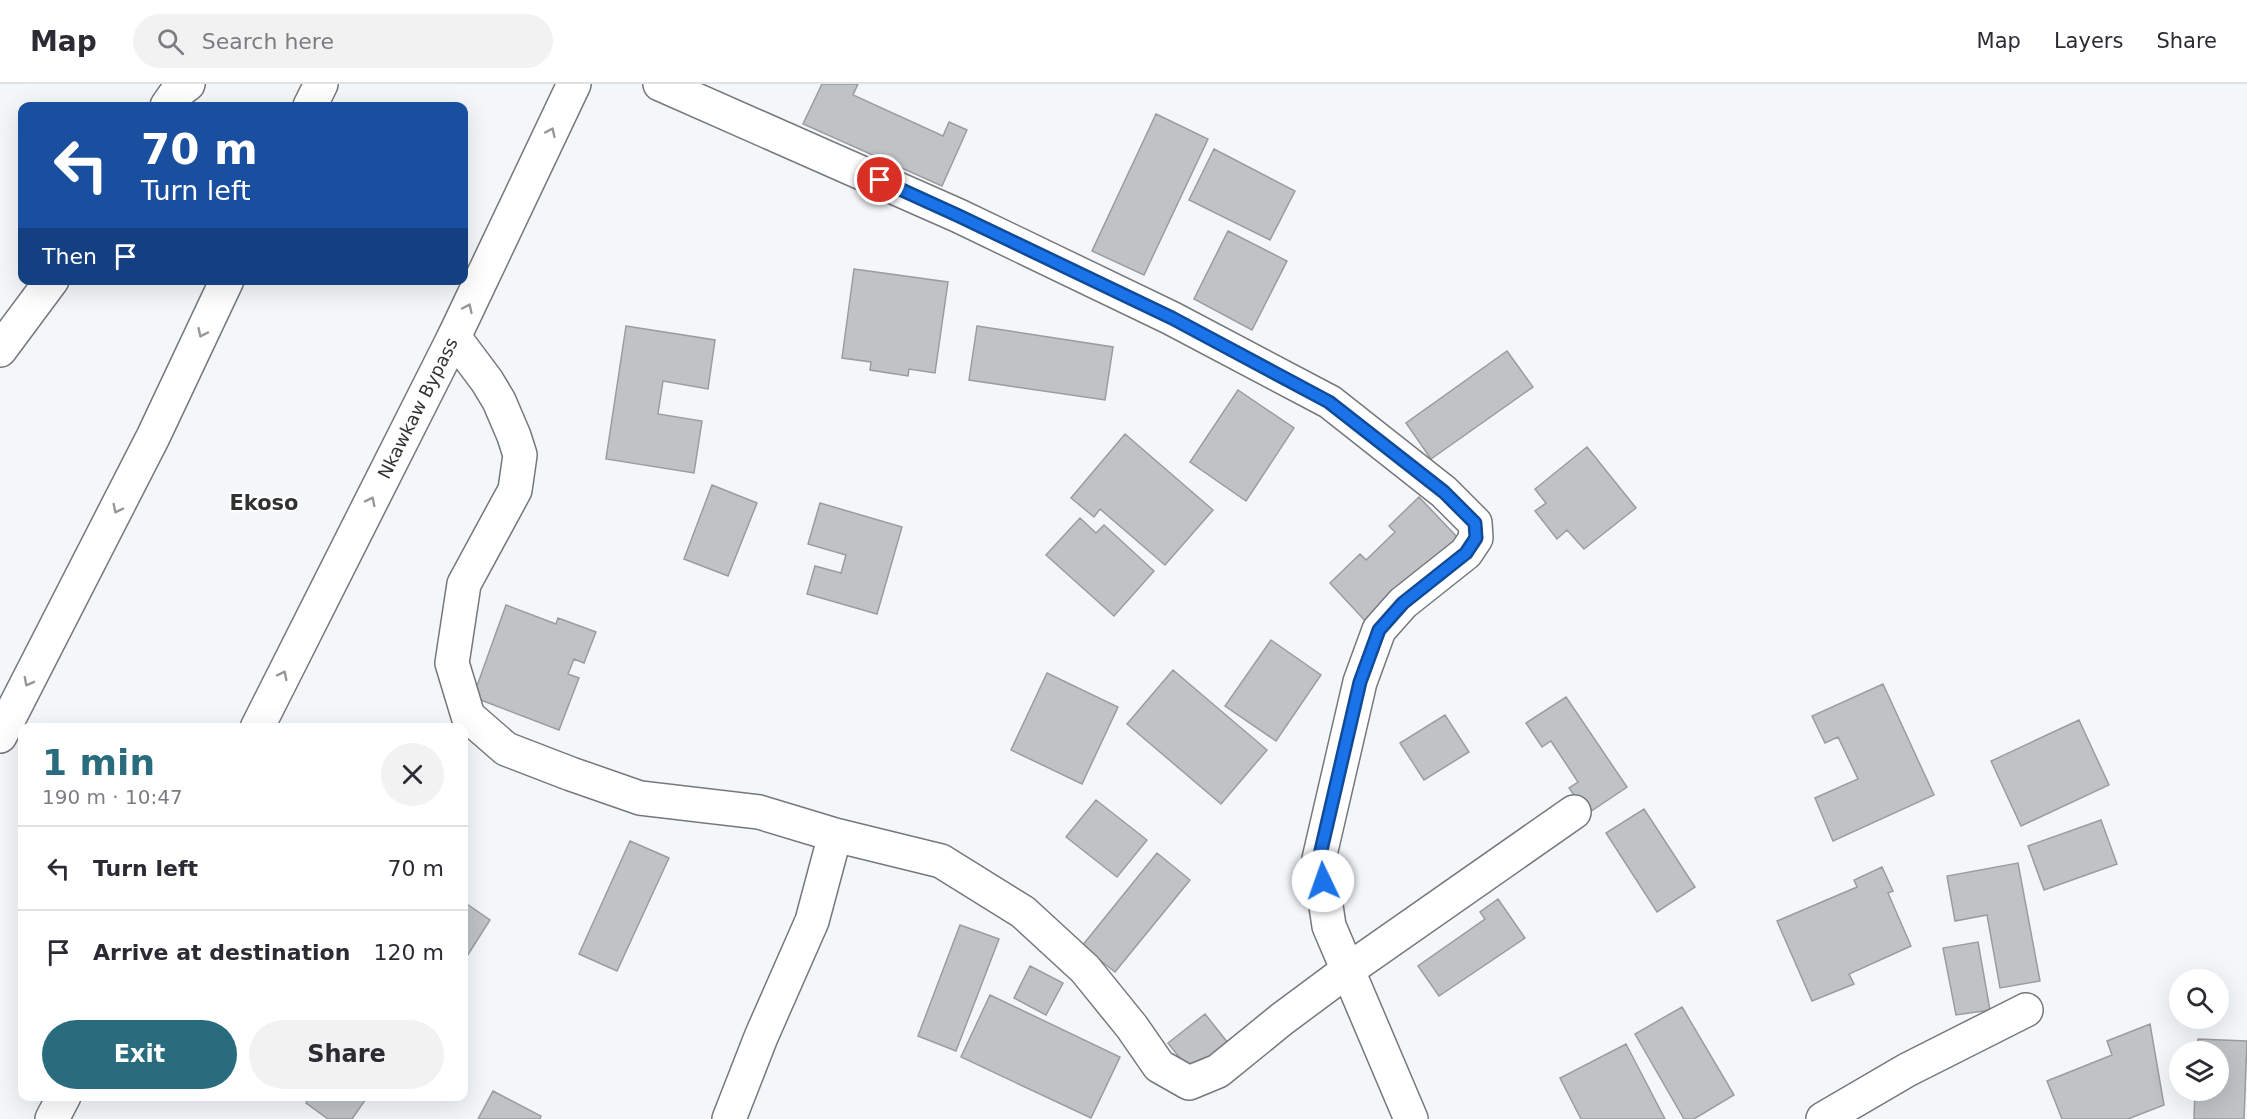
<!DOCTYPE html>
<html lang="en">
<head>
<meta charset="utf-8">
<style>
  body { margin:0; font-family:"DejaVu Sans",sans-serif; background:#f2f2f3; color:#2b2b33; height:100vh; display:flex; flex-direction:column; font-size:22px; white-space:nowrap }
  * { box-sizing:border-box; margin:0 }
  p { font-size:20px; color:#7c7c81 }
  .icon { flex:none; width:33px; height:33px; fill:none; stroke:currentColor; stroke-width:2; stroke-linecap:round; stroke-linejoin:round }
  .map { position:relative; flex:1; overflow:hidden }
  .panel { position:absolute; left:18px; top:639px; width:450px; height:378px; display:flex; flex-direction:column; background:#fff; border-radius:12px; box-shadow:0 6px 24px #0002 }
  .panel>* { flex:none }
  .guide { position:absolute; left:18px; top:18px; width:450px; height:183px; border-radius:12px; box-shadow:0 6px 24px #0002; background:#1a4fa0; color:#fff; overflow:hidden }
  .fabs { position:absolute; left:2169px; top:885px; display:grid; gap:12px }
  .fabs a { display:grid; place-items:center; width:60px; height:60px; border-radius:50%; background:#fff; box-shadow:0 6px 24px #0002; font-size:30px }
  .pin { position:absolute; display:grid; place-items:center; width:51px; height:51px; color:#fff; margin:-26px; border:3px solid #fff; border-radius:50%; box-shadow:0 2px 6px #0007 }
  .me { position:absolute; width:66px; margin:-33px; rotate:357deg; stroke-linejoin:round; filter:drop-shadow(0 0 4px #0008) }
  .turn { display:flex; align-items:center; gap:21px; height:126px; padding:0 24px; font-size:27px }
  .turn .icon { width:78px; height:78px; stroke-width:2.5 }
  .turn b { display:block; font-size:42px; line-height:51px }
  .then { display:flex; align-items:center; height:57px; padding:0 24px; background:#0003; gap:12px; font-size:22px }
  .round { display:grid; place-items:center; flex:none; width:63px; height:63px; border-radius:32px; background:#f2f2f3 }
  .summary { display:flex; align-items:center; justify-content:space-between; height:102px; padding:0 24px }
  h1 { font-size:36px; font-weight:800; line-height:45px; color:#286c7d }
  .button { display:flex; gap:12px; margin-top:auto; padding:12px 24px }
  .button a { flex:1; height:69px; border-radius:36px; background:#286c7d; color:#fff; font-size:24px; font-weight:800; line-height:69px; text-align:center }
  .button a+a { background:#f2f2f3; color:#2b2b33 }
  ul { padding:0; list-style:none }
  li { display:flex; align-items:center; gap:18px; height:84px; padding:0 24px; border-top:2px solid #e1e1e2 }
  li div { flex:1 }
  li b { display:block; font-size:22px }
  li em { font-style:normal }
  header { display:flex; align-items:center; gap:36px; box-sizing:border-box; height:84px; padding:0 30px; background:#fff; border-bottom:2px solid #e1e1e2 }
  header strong { font-size:28px }
  nav { display:flex; gap:33px; margin-inline-start:auto; font-size:21px }
  .search { width:420px; height:54px; background:#f2f2f3; display:flex; align-items:center; gap:15px; box-sizing:border-box; padding:0 21px; border-radius:33px; color:#7c7c81; font-size:22px }
  .map>svg:first-child { display:block }
  .building { fill:#bfc3c6; stroke:#999da0; stroke-width:1.5 }
  .lines { fill:none; stroke-linecap:round; stroke-linejoin:round }
  .street-casing { stroke:#75787b; stroke-width:36 }
  .highway-casing { stroke:#75787b; stroke-width:36 }
  .street { stroke:#fff; stroke-width:33 }
  .highway { stroke:#fff; stroke-width:33 }
  .oneway { stroke:#989899 }
  .route-casing { stroke:#114b97; stroke-width:15 }
  .route { stroke:#1a73e8; stroke-width:10 }
  .labels { text-anchor:middle; stroke-width:4.5; stroke-linejoin:round; paint-order:stroke }
  .street-label { font-size:18px; fill:#313233; stroke:#fff }
  .quarter-label { font-size:21px; font-weight:bold; fill:#313233; stroke:#fff }
</style>
</head>
<body>
<header>
<strong>Map</strong>
<div class="search"><svg class="icon" aria-label="search" viewBox="0 0 24 24"><circle cx="10" cy="10" r="6"/><path d="M15 15l6 6"/></svg>Search here</div>
<nav><a>Map</a><a>Layers</a><a>Share</a></nav>
</header>
<div class="map">
<svg width="2247" height="1035" viewBox="0 0 2247 1035">
  <rect width="100%" height="100%" fill="#f4f7fa"/>
  <path class="building" d="M822,0h36l-5,11 90,41 6,-14 18,8 -25,56 -139,-62z
    M1156,30l52,25 -64,136 -52,-24z
    M1214,65l81,42 -25,49 -81,-40z
    M1228,147l59,30 -35,69 -58,-31z
    M854,185l94,13 -13,91 -26,-4 -1,7 -38,-6 1,-8 -29,-4z
    M626,242l89,14 -7,49 -45,-8 -5,33 44,7 -8,52 -88,-14z
    M977,242l136,21 -8,53 -136,-20z
    M1507,267l26,36 -102,72 -25,-36z
    M1238,306l56,38 -48,73 -56,-39z
    M1125,350l88,76 -48,55 -65,-56 -6,8 -23,-19z
    M1587,363l49,61 -52,41 -17,-19 -10,9 -22,-28 11,-8 -11,-14z
    M712,401l45,18 -29,73 -44,-17z
    M1419,413l39,41 -90,86 -38,-41 30,-29 6,6 29,-28 -6,-6z
    M820,419l82,24 -25,87 -70,-20 8,-28 26,7 5,-18 -38,-11z
    M1080,434l16,15 8,-8 50,46 -40,45 -68,-61z
    M506,521l50,19 2,-6 38,14 -12,31 -10,-4 -6,15 11,4 -20,52 -86,-33z
    M1271,556l50,35 -45,66 -51,-35z
    M1173,586l94,80 -46,54 -94,-80z
    M1047,589l71,34 -36,77 -71,-34z
    M1883,600l51,111 -101,46 -18,-43 43,-19 -20,-42 -13,6 -13,-27z
    M1566,613l61,90 -40,27 -18,-26 9,-6 -27,-41 -9,6 -16,-24z
    M1445,631l24,37 -45,28 -24,-37z
    M2079,636l30,65 -88,41 -30,-65z
    M1096,716l51,40 -30,37 -51,-40z
    M1644,725l51,78 -38,25 -51,-79z
    M2101,736l16,44 -73,26 -16,-44z
    M630,757l39,17 -52,113 -38,-17z
    M1157,769l33,27 -75,92 -33,-26z
    M2018,779l22,118 -40,7 -13,-73 -32,6 -8,-45z
    M1882,783l11,24 -5,2 23,53 -62,28 5,10 -42,17 -35,-80 80,-34 -3,-7z
    M1498,815l27,39 -86,58 -21,-30 67,-47 -5,-7z
    M464,818l26,18 -26,41z
    M960,841l39,14 -43,112 -38,-15z
    M1978,858l12,68 -34,5 -13,-67z
    M1030,882l33,17 -17,32 -32,-17z
    M990,911l130,62 -29,61 -130,-61z
    M1682,923l52,88 -40,24h-10l-49,-85z
    M1205,930l27,34 -37,29 -27,-34z
    M2150,940l14,81 -36,14h-66l-15,-38 65,-26 -5,-14z
    M2198,955l49,2 -3,78h-50l1,-29h23v-38h-21z
    M1626,960l39,75h-84l-21,-41z
    M493,1007l48,25 -1,3h-62z
    M310,1012h58l-16,23h-24l-22,-16z"/>
  <g class="lines">
    <g class="street-casing">
      <path id="street" d="M660,0l299,132 212,102 159,84 114,90 31,31 1,15 -10,15 -63,50 -24,27 -19,52 -41,177 10,67 82,193
        M167,22l9,-13 12,-9
        M454,253l33,44 12,20 15,35 6,19 -5,35 -51,94 -12,79 16,53 38,33 65,25 69,24 119,14 76,23 106,26 82,51 62,57 47,58 27,39 30,17 29,-12 64,-52 66,-49 226,-158
        M0,266l52,-70
        M729,1035l32,-82 51,-116 23,-86
        M1823,1035l84,-49 119,-60"/>
    </g>
    <g class="highway-casing">
      <g id="highway">
        <path d="M310,22l11,-22"/>
        <path id="s1" d="M257,644l197,-391 120,-253"/>
        <path d="M0,652l153,-299 74,-157"/>
        <path d="M52,1035l12,-23"/>
      </g>
    </g>
    <use href="#street" class="street"/>
    <use href="#highway" class="highway"/>
  </g>
  <defs><path id="oneway-chevron" d="M-2-3.5L2.5 0L-2 3.5" fill="none" stroke-width="1.6" stroke-linecap="round" stroke-linejoin="round" transform="scale(1.5)"/></defs>
  <g class="oneway">
    <use href="#oneway-chevron" transform="translate(551 48) rotate(-65)"/>
    <use href="#oneway-chevron" transform="translate(468 224) rotate(-65)"/>
    <use href="#oneway-chevron" transform="translate(202 249) rotate(115)"/>
    <use href="#oneway-chevron" transform="translate(371 417) rotate(-63)"/>
    <use href="#oneway-chevron" transform="translate(117 425) rotate(117)"/>
    <use href="#oneway-chevron" transform="translate(283 591) rotate(-63)"/>
    <use href="#oneway-chevron" transform="translate(28 598) rotate(118)"/>
  </g>
  <g class="lines">
    <g class="route-casing">
      <path id="route" d="M880,96l79,36 213,102 157,84 115,90 31,31 1,15 -10,15 -63,50 -24,27 -19,52 -41,177 4,22"/>
    </g>
    <use href="#route" class="route"/>
  </g>
  <g class="labels">
    <g class="street-label">
      <text dy="6" stroke="none"><textPath href="#s1" startOffset="358">Nkawkaw Bypass</textPath></text>
    </g>
    <g class="quarter-label">
      <text x="264" y="426">Ekoso</text>
    </g>
  </g>
</svg>
<div class="fabs">
<a><svg class="icon" aria-label="search" viewBox="0 0 24 24"><circle cx="10" cy="10" r="6"/><path d="M15 15l6 6"/></svg></a>
<a><svg class="icon" aria-label="layers" viewBox="0 0 24 24"><path d="M12 4l9 5-9 5-9-5zM3 14l9 5 9-5"/></svg></a>
</div>
<div class="pin" style="left:880px;top:96px;background:#d93025"><svg class="icon" aria-label="arrive" viewBox="0 0 24 24"><path d="M6 21V4h12l-3 4 3 4H6"/></svg></div>
<svg class="me" style="left:1323px;top:797px" viewBox="-20 -20 40 40"><circle r="19" fill="#fff"/><path d="M0-13L10 11 0 6-10 11z" fill="#1a73e8"/></svg>
<div class="guide">
<div class="turn"><svg class="icon" aria-label="left" viewBox="0 0 24 24"><path d="M17 20v-9H6M10 6l-5 5 5 5"/></svg><div><b>70 m</b>Turn left</div></div>
<div class="then">Then<svg class="icon" aria-label="arrive" viewBox="0 0 24 24"><path d="M6 21V4h12l-3 4 3 4H6"/></svg></div>
</div>
<section class="panel">
<div class="summary"><div><h1>1 min</h1><p>190 m · 10:47</p></div><a class="round"><svg class="icon" aria-label="close" viewBox="0 0 24 24"><path d="M6 6l12 12M18 6L6 18"/></svg></a></div>
<ul>
<li><svg class="icon" aria-label="left" viewBox="0 0 24 24"><path d="M17 20v-9H6M10 6l-5 5 5 5"/></svg><div><b>Turn left</b></div><em>70 m</em></li>
<li><svg class="icon" aria-label="arrive" viewBox="0 0 24 24"><path d="M6 21V4h12l-3 4 3 4H6"/></svg><div><b>Arrive at destination</b></div><em>120 m</em></li>
</ul>
<div class="button"><a>Exit</a><a>Share</a></div>
</section>
</div>
</body>
</html>
